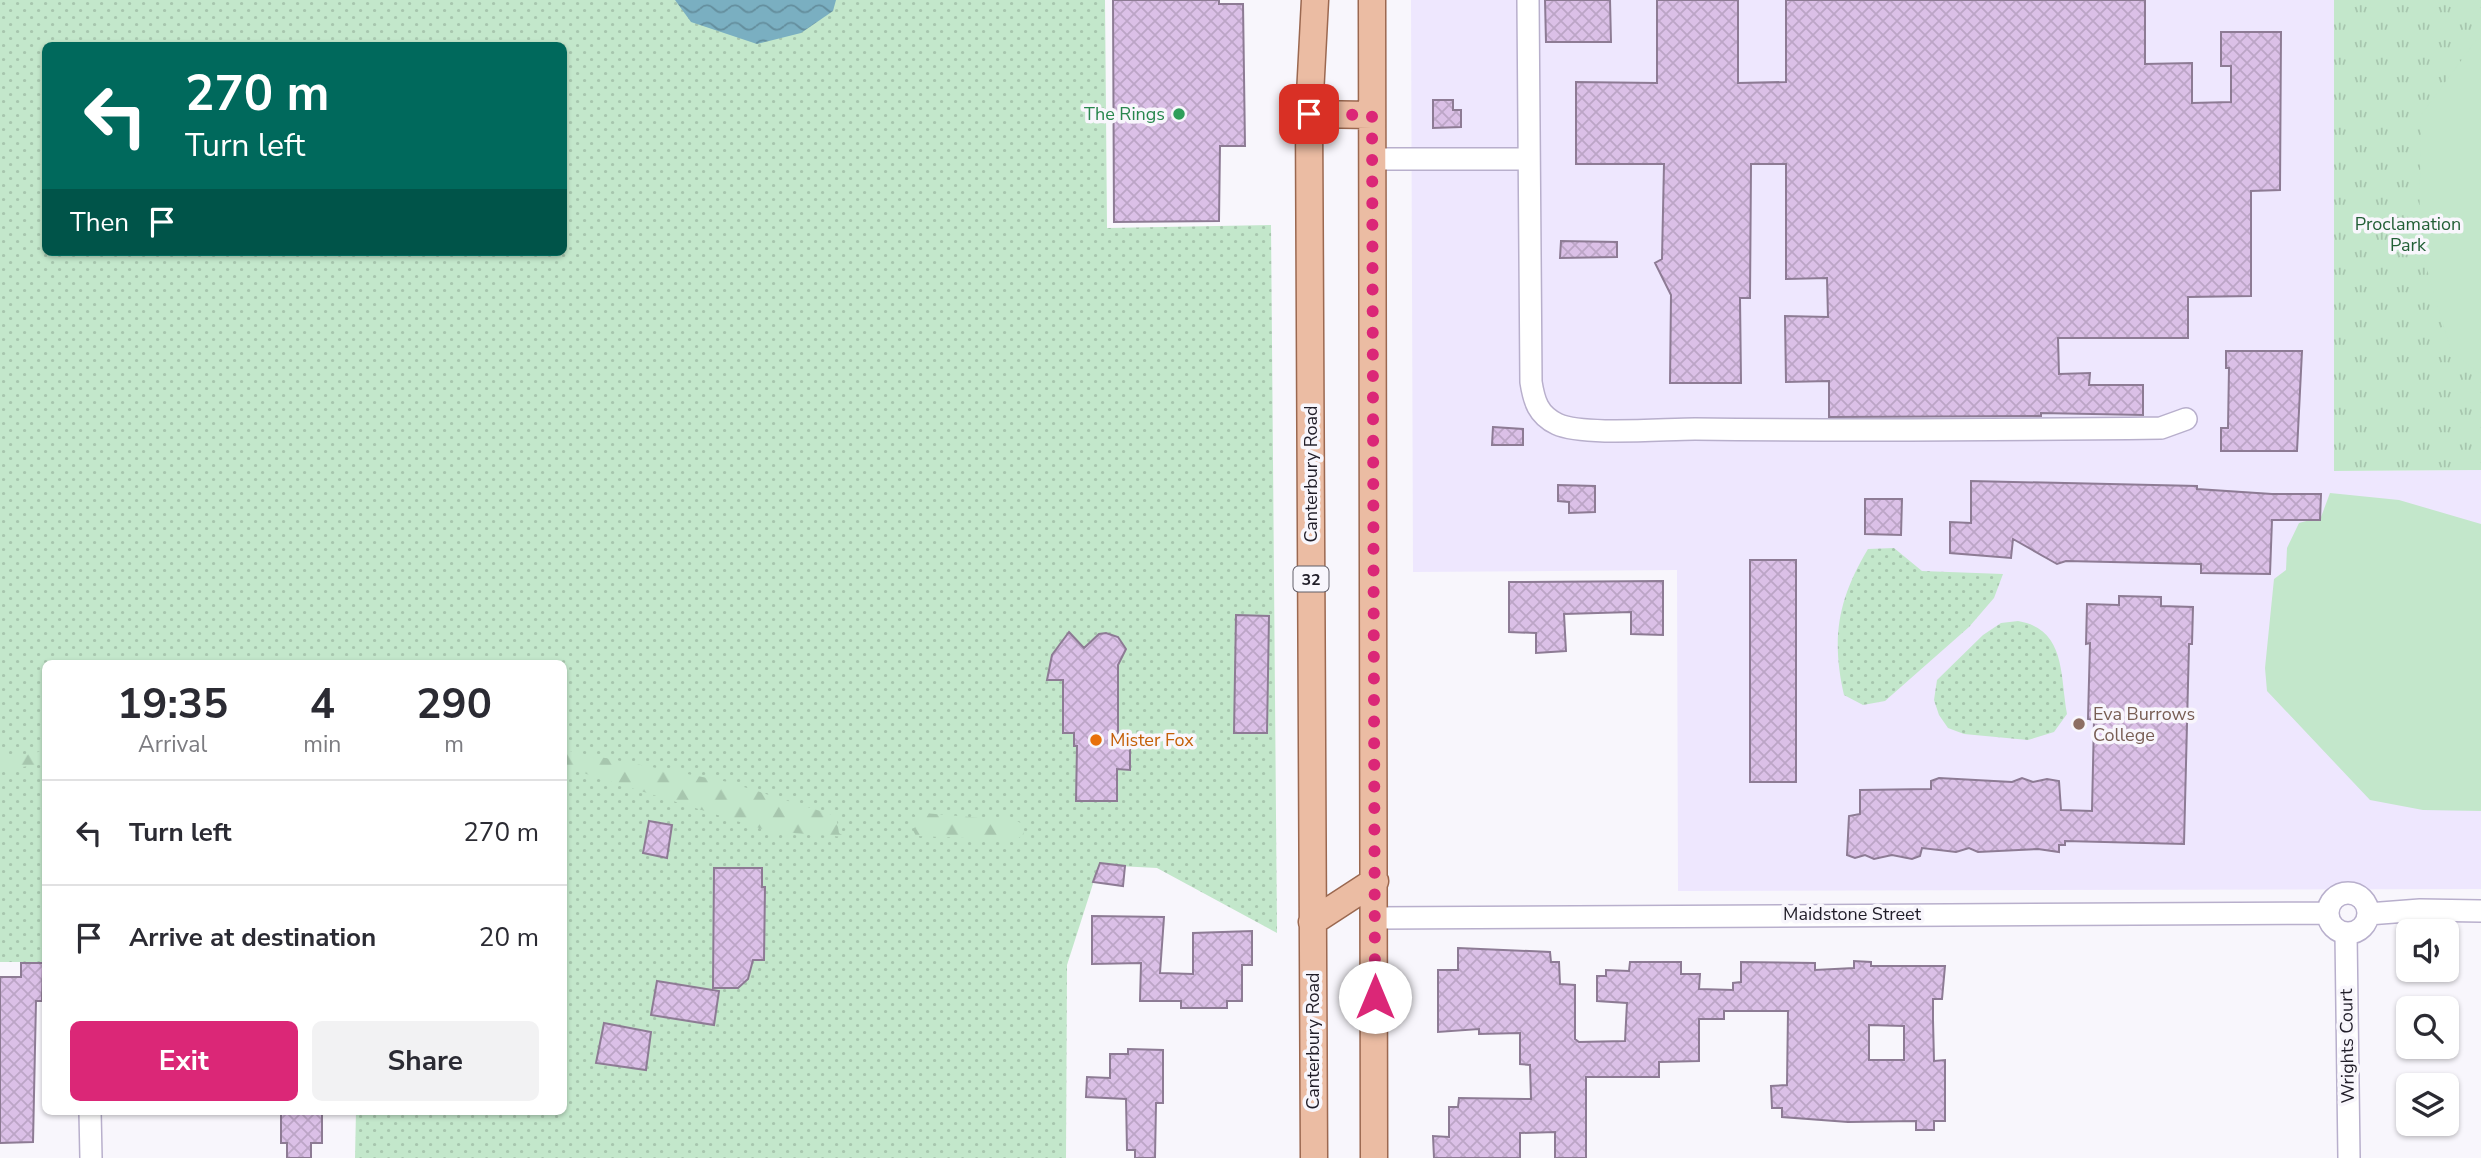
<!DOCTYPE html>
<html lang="en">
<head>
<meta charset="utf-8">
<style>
  body { margin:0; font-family:"Nunito Sans",sans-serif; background:#f2f2f3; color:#2b2b33; height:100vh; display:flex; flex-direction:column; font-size:26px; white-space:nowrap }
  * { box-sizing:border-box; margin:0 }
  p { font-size:23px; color:#7c7c81 }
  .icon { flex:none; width:38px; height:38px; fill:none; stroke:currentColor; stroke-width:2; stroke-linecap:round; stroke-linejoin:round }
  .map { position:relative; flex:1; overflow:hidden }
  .drawer { position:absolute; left:42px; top:660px; width:525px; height:455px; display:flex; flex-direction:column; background:#fff; border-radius:10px; box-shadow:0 2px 5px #0004 }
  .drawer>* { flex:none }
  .top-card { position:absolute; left:42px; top:42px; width:525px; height:214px; border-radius:10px; box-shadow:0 2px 5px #0004; background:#00695c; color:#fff; overflow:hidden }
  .controls { position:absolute; left:2396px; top:919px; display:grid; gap:14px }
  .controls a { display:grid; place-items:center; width:63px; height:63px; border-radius:10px; background:#fff; box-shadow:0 2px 5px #0004; font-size:35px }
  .pin { position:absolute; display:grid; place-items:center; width:60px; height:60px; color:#fff; margin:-30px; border-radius:14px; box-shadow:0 4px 10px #0006 }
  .me { position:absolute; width:77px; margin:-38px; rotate:0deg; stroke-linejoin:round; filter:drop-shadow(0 0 5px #0008) }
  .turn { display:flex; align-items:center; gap:24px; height:147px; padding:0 28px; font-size:32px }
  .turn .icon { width:91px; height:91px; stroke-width:2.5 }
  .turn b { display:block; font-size:49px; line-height:60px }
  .then { display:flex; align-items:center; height:66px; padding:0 28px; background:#0003; gap:14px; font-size:26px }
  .eta { display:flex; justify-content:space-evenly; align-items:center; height:119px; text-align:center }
  .eta b { font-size:42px; font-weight:700; line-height:49px }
  .action { display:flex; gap:14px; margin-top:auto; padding:14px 28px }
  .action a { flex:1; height:80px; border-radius:10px; background:#db2777; color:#fff; font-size:28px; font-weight:700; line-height:80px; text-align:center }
  .action a+a { background:#f2f2f3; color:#2b2b33 }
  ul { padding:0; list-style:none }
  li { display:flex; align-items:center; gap:21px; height:105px; padding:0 28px; border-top:2px solid #e1e1e2 }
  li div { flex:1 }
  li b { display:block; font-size:26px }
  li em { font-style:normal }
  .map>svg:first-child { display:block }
  .built { fill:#eee7fe }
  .grass { fill:url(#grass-dots); fill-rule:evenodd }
  .forest { fill:url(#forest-firs) }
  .park { fill:url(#park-tufts) }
  .pitch { fill:#c3e7cb }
  .water { fill:url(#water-waves) }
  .building { fill:url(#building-cross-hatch); stroke:#8d7b94; stroke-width:2; fill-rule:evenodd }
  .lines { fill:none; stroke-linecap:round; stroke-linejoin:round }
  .minor-casing { stroke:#b8afcc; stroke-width:24 }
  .major-casing { stroke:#9b6850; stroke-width:29 }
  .minor { stroke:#fff; stroke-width:21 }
  .major { stroke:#ebbca3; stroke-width:26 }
  .route { stroke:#db2777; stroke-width:12; stroke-dasharray:0 21.6 }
  .leisure-dot { fill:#2e9e5b; stroke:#f8f6fc; stroke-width:2.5 }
  .education-dot { fill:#8d6e63; stroke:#f8f6fc; stroke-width:2.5 }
  .food-dot { fill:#e8710a; stroke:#f8f6fc; stroke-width:2.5 }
  .labels { text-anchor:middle; stroke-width:7; stroke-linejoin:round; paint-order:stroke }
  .shield { fill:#f8f6fc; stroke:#615e68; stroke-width:2 }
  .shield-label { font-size:16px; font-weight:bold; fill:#201d28 }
  .leisure-label { font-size:18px; fill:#27864d; stroke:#f8f6fc; text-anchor:end }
  .park-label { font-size:18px; fill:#225f36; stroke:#f8f6fc }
  .street-label { font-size:18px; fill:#201d28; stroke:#f8f6fc }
  .education-label { font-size:18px; fill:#785e54; stroke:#f8f6fc; text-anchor:start }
  .food-label { font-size:18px; fill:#c56008; stroke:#f8f6fc; text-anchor:start }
</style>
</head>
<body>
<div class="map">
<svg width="2481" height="1158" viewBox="0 0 2481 1158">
  <defs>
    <pattern id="grass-dots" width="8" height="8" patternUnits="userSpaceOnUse" patternTransform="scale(1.75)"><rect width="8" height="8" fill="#c3e7cb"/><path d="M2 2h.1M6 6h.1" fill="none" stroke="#a7c6ae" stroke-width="1.8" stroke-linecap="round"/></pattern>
    <pattern id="forest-firs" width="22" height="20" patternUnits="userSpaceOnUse" patternTransform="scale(1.75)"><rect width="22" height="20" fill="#c3e7cb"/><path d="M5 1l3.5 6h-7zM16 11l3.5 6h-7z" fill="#a7c6ae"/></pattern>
    <pattern id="park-tufts" width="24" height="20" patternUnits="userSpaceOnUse" patternTransform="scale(1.75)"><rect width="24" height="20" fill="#c3e7cb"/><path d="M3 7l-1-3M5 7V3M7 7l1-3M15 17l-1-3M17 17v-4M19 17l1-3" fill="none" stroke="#a7c6ae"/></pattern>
    <pattern id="water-waves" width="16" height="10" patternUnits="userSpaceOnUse" patternTransform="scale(1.75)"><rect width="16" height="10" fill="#7aafc1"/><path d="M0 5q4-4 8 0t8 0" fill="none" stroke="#648e9d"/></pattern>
    <pattern id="building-cross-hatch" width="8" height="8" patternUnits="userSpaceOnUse" patternTransform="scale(1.75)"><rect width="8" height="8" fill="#dbc0e7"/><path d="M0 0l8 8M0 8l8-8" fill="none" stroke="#bca5c6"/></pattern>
  </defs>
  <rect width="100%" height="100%" fill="#f8f6fc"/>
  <path class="built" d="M1411,0h923v471l147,-1v419l-803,2 -1,-321 -264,2z"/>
  <path class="grass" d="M0,0h1105l2,228 164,-3 6,708 -120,-65 -58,-3 -32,100 -1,193h-711l1,-47h208v-448h-518l-1,299h-45zM46,46h518v206h-518z
    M1894,548l28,23 81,3 -9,24 -25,29 -84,74 -22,4 -19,-10c-13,-57 -6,-96 24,-146z
    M2018,621c48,8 42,54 49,93l-13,18 -26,8 -64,-6 -16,-6 -9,-13 -5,-15 3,-20 46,-45 18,-12z"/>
  <path class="forest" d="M45,749v14l-45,8v-15l33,-2z
    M564,750l164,32 108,34 3,17 6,4 -76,-6 -205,-64z
    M912,812l105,9 7,4v9l-8,6 -100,-4 -3,-6 4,-6 -1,-8z"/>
  <path class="park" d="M2334,0h147v470l-147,1z"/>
  <path class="pitch" d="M2477,39h4v336l-30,-24 -32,-109 2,-127z
    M2330,493l69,7 82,24v287l-58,-1 -53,-10 -103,-109 -2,-23 9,-89 12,-9 1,-22 12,-25 22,-6z"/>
  <path class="water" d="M675,0h161l-3,11 -32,22 -44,11 -66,-22z"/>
  <path class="building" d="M1113,0h106v4h24l2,142h-25l-1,75 -105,1z
    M1545,0h65l1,42h-65z
    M1657,0h81v83l48,-1v-82h359v64l47,-1v40l39,-1v-36h-10v-34h60l-1,158 -29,1v105l-63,1v41h-130l1,36 31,-1 -1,12h54v30l-102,-2v3l-212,1v-36l-43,1 -1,-66 43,1 -1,-39 -41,1v-115h-35l-1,134h-10l1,85h-71l1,-88 -16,-32 7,-4 2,-95h-88v-82l81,1z
    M1433,100h20v10h8v17l-28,1z
    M1561,241l56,1v15l-57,1z
    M2226,351h76l-5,100h-76v-23h7l1,-60h-3z
    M1493,427l30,2v16h-31z
    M1971,481l226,5v3l75,5h49l-1,26h-48l-2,54 -69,-1v-9l-135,-3 -9,3 -44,-25 -2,19 -61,-5v-31l21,1z
    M1558,485l37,1v26l-26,1v-11l-11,-1z
    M1865,499h37l-1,36 -36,-1z
    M1750,560h46v222h-46z
    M1663,581v54l-32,-1v-22l-67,2 2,37 -30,2v-20l-27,-1v-50z
    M2119,596l42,1v9l32,1 -1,37h-3l-5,200 -119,-3v4h-6v7l-21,-3 -60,3 -9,-4 -13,4 -34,-4 -2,8 -8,3 -20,-4 -18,4 -9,-4 -10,3 -8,-3 2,-39 11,-2v-24l71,-1v-8l8,-3 73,4 10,-4 11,4 14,-3 12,2 2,29 31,1 2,-91 -6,-1 2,-76 -4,1 1,-40 32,1z
    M1236,615l33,1 -2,117h-33z
    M1069,632l15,16 15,-14 7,-1 12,4 8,12 -8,16v81h12v24l-13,-1v32h-41l1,-55h-3v-13h-11v-53h-16l5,-25z
    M649,821l23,4 -5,33 -24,-5z
    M1100,863l25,3 -2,20 -30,-4z
    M714,868h48v19h3l-1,73h-11l-5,19 -10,9h-25z
    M1092,916l72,1 -4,56 33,1v-41l59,-2v34h-10v36h-15v7h-46v-7h-41l1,-38 -49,1z
    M1458,948l92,4 1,10h8l1,22 15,1v54l4,3 46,-1 2,-38 -30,-2v-25h9v-6l23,1 1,-9h51v12h19l-1,15 34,1v-7l8,-1v-20l74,1v7l39,-2v-7l17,1v4h74l-3,33h-9v21l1,41 11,-1v61h-11v9h-18v-9l-68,1 -66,-5v-9h-10l-1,-22 16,-1 1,-74h-64v8h-25v42l-40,1v15h-73v81h-31v-26l-35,1v25h-86l-1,-22 16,1v-30h9l1,-9 72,1 -1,-34 -10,-1v-31l-41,1v-5l-41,3v-62h20zM1869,1025l35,1v34h-35z
    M21,963h22l-1,38h-6l-3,141 -33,1v-166h21z
    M657,981l62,10 -5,34 -63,-10z
    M604,1023l47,9 -5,38 -50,-7z
    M1128,1049l35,1v53h-7l-1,55h-20v-8h-8l-1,-51 -40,-2 1,-20 23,1v-24h18z
    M281,1111h41v32h-11v15h-24v-15h-6z"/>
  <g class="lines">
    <g class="minor-casing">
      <path id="minor" d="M1528,0l3,382c3,19 7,33 26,42 26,12 106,5 138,5 155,2 311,1 466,-1l25,-9
        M1371,159h157
        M2328 913a20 20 0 1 1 40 0a20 20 0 1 1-40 0Z
        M2368,914l52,-4 61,1
        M1376,918l952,-5
        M2346,933l3,225
        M90,1111l1,47"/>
    </g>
    <g class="major-casing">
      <path id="major" d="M1372,0l2,1158
        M1309,114l63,1
        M1312,922l63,-41
        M1314,1158l-5,-1044 6,-114"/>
    </g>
    <use href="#minor" class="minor"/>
    <use href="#major" class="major"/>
  </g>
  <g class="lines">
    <path class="route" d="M1309,114l63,1 3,882"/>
  </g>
  <circle class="leisure-dot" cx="1179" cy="114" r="7"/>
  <circle class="education-dot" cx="2079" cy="724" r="7"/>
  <circle class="food-dot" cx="1096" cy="740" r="7"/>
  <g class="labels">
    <rect class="shield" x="1293.5" y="566.5" width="35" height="25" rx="5"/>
    <g class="shield-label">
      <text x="1311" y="585">32</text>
    </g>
    <g class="leisure-label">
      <text x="1165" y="120">The Rings</text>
    </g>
    <g class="park-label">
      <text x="2408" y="230">Proclamation<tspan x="2408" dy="21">Park</tspan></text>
    </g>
    <g class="street-label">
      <text transform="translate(1311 474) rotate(-90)" y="6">Canterbury Road</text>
      <text x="1852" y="920">Maidstone Street</text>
      <text transform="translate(1313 1041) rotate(-90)" y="6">Canterbury Road</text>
      <text transform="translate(2347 1046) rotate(-91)" y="6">Wrights Court</text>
    </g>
    <g class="education-label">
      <text x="2093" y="720">Eva Burrows<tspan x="2093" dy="21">College</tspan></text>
    </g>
    <g class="food-label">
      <text x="1110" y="746">Mister Fox</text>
    </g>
  </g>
</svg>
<div class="controls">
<a><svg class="icon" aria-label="sound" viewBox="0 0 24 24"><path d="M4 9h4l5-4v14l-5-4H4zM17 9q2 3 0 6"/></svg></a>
<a><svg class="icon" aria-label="search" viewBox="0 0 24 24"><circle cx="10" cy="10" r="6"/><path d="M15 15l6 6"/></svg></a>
<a><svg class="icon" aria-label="layers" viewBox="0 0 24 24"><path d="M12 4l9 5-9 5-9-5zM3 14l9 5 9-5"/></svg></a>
</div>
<div class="pin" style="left:1309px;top:114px;background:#d93025"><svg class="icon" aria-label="arrive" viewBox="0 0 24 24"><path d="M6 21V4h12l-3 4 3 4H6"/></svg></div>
<svg class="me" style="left:1375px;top:997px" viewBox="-20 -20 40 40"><circle r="19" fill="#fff"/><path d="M0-13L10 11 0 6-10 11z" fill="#db2777"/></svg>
<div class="top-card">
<div class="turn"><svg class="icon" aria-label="left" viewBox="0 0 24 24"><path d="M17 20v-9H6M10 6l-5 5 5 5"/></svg><div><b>270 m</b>Turn left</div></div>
<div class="then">Then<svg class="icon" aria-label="arrive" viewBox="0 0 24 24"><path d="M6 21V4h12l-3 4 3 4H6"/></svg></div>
</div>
<section class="drawer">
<div class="eta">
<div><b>19:35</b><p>Arrival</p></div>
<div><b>4</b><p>min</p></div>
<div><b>290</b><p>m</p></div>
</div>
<ul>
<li><svg class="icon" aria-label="left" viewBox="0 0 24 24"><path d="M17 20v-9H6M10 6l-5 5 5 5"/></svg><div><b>Turn left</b></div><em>270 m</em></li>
<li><svg class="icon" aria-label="arrive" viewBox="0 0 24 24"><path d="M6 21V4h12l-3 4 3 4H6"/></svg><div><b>Arrive at destination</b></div><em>20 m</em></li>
</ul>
<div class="action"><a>Exit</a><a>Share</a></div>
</section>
</div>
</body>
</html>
